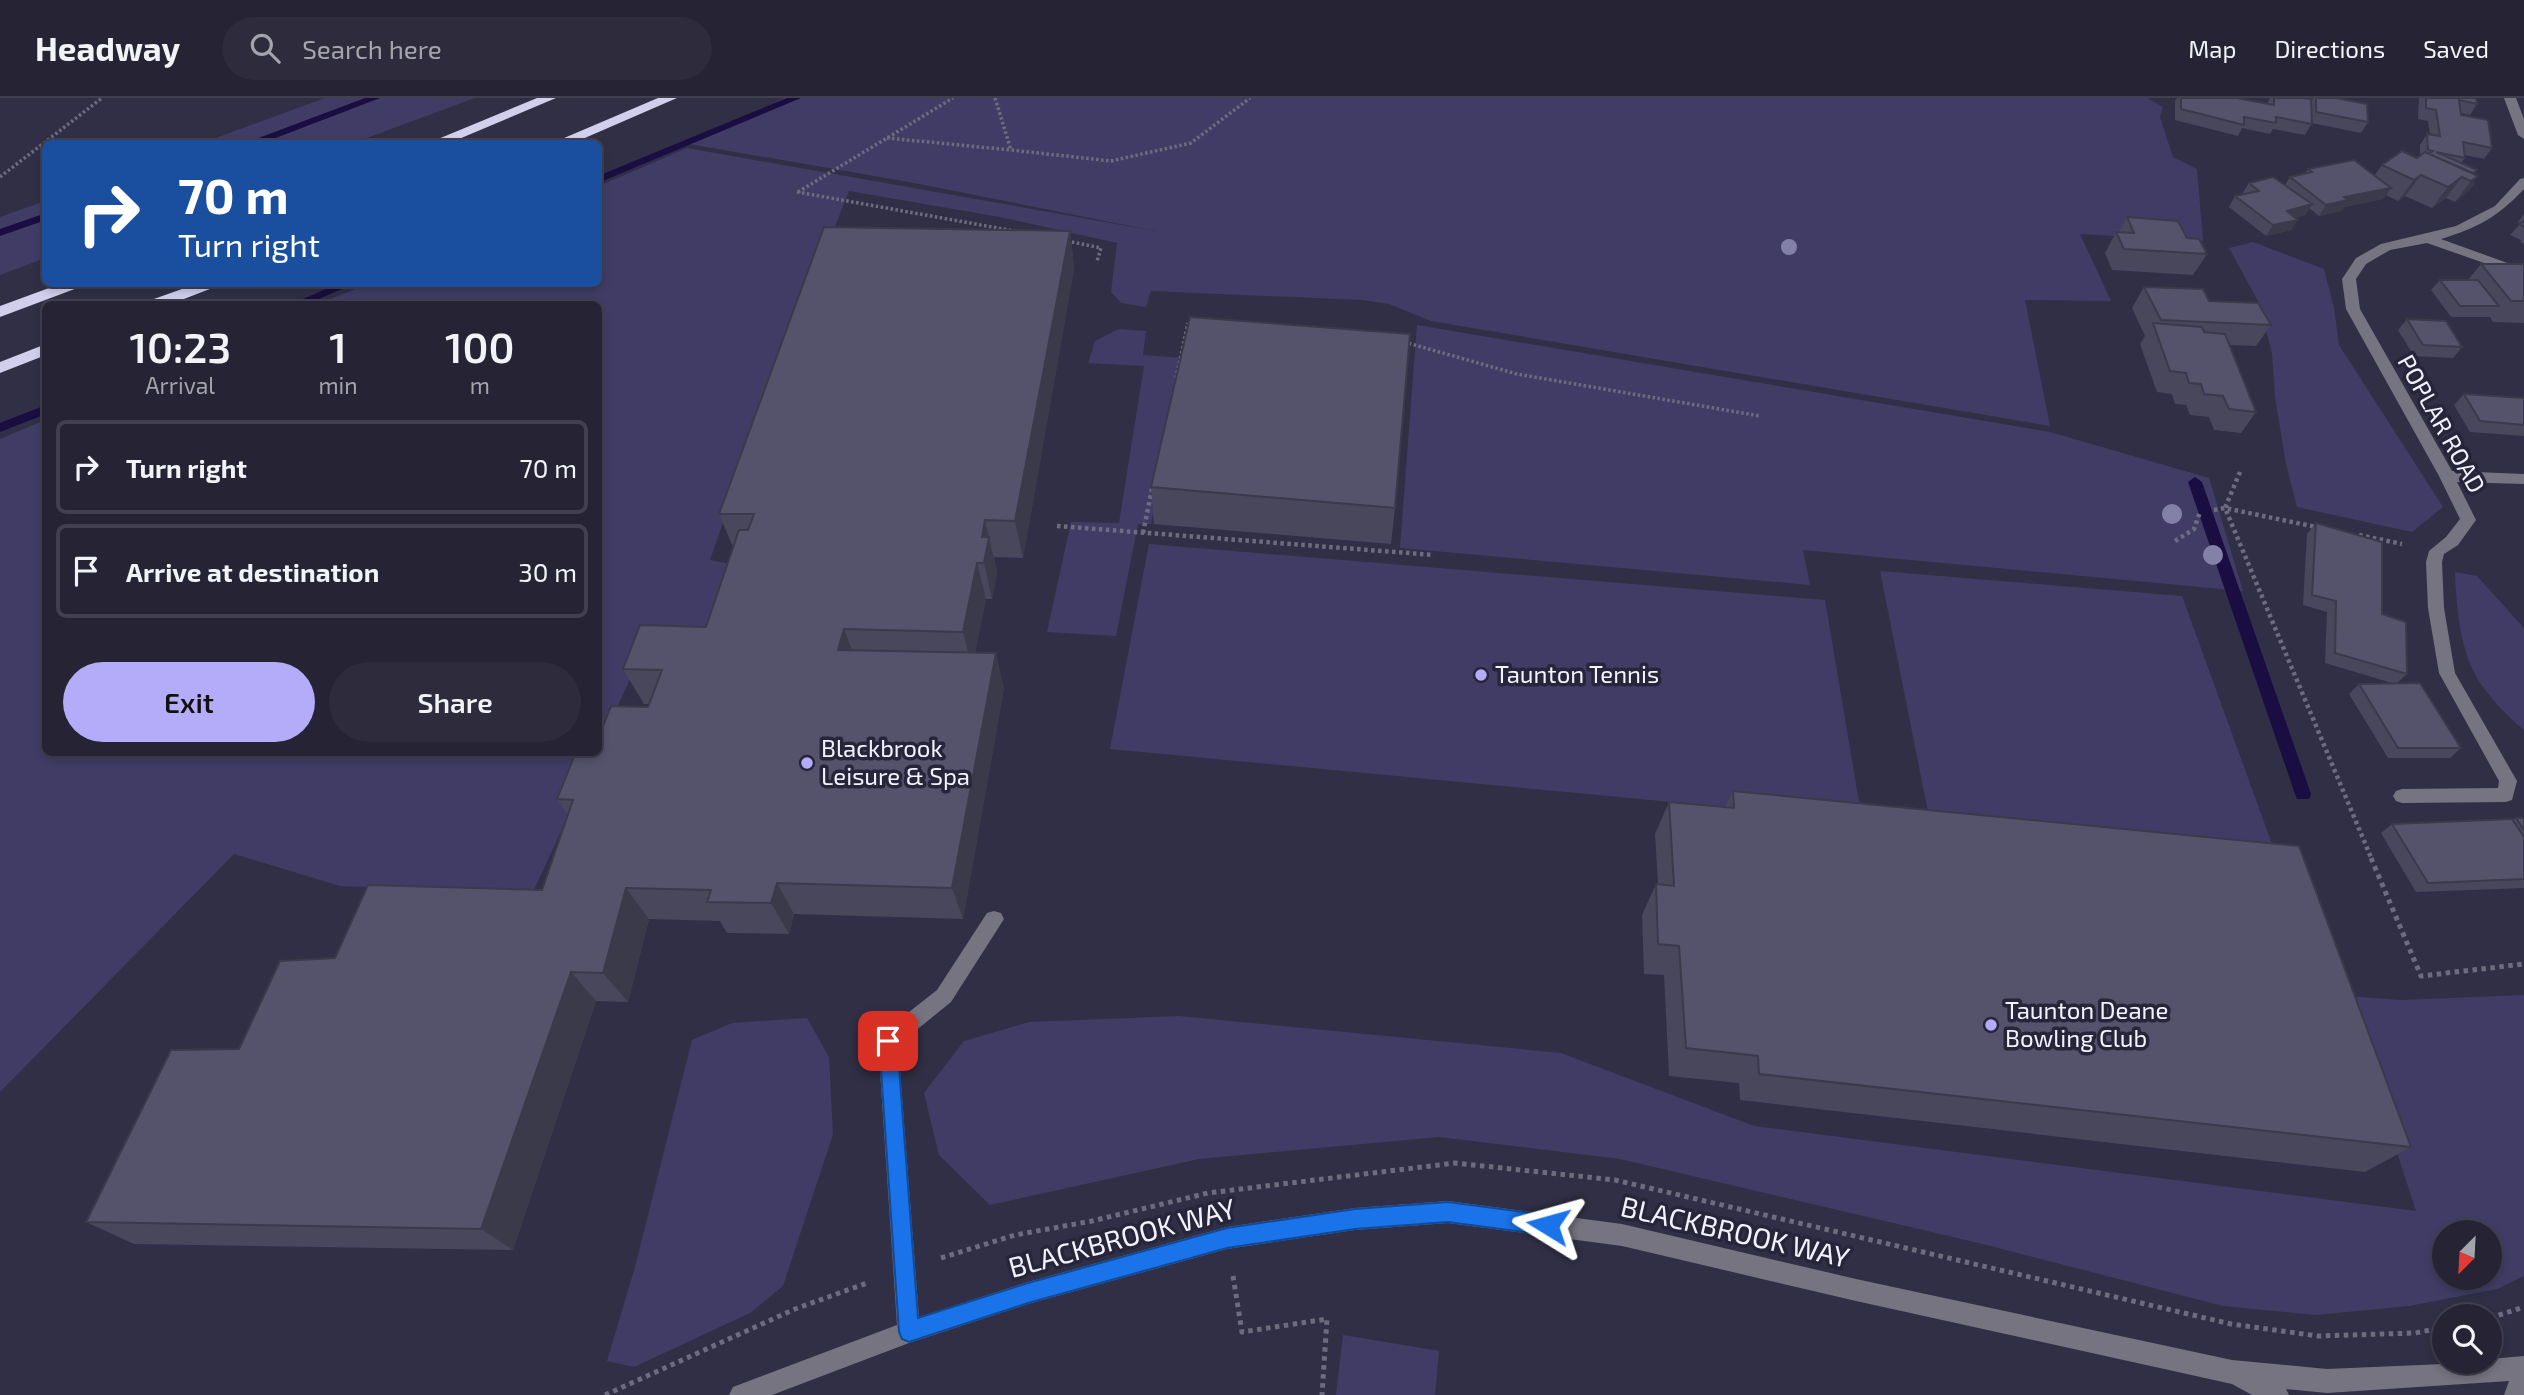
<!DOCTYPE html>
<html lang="en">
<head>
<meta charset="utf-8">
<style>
  body { margin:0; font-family:"Exo 2",sans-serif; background:#2d2b3c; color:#f1f3f6; height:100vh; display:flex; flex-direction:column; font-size:26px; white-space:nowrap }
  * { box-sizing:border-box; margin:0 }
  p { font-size:23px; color:#a3a4ac }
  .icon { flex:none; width:38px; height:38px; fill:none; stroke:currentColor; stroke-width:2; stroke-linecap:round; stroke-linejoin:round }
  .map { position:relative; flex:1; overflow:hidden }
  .side { position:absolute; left:42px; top:203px; width:560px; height:455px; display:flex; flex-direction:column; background:#252334; border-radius:10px; box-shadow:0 4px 10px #0003,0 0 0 2px #42404f }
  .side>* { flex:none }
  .hud { position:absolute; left:42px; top:42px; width:560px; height:147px; border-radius:10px; box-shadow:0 4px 10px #0003,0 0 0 2px #42404f; background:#1a4fa0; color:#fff; overflow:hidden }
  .needle { width:46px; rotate:204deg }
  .tools { position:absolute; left:2432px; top:1122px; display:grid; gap:14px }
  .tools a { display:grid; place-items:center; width:70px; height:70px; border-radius:50%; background:#252334; box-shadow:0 4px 10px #0003,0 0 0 2px #42404f; font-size:35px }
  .pin { position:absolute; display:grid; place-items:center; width:60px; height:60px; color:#fff; margin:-30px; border-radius:14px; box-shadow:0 4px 10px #0006 }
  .me { position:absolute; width:77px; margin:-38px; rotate:278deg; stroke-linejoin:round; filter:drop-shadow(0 0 5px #0008) }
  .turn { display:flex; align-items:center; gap:24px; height:147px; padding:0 21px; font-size:32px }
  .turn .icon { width:91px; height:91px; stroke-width:2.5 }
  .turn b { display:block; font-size:49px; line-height:60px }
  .eta { display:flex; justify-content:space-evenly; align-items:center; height:119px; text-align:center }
  .eta b { font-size:42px; font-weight:600; line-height:49px }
  .action { display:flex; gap:14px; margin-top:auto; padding:14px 21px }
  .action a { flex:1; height:80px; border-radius:42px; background:#b4acf9; color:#111; font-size:28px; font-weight:600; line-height:80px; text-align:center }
  .action a+a { background:#2d2b3c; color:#f1f3f6 }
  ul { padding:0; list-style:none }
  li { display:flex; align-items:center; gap:21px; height:94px; margin:0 14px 10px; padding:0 7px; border:4px solid #42404f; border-radius:10px }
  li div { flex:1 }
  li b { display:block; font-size:26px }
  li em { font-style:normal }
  header { display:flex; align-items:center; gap:42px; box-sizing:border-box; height:98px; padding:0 35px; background:#252334; border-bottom:2px solid #42404f }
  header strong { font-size:33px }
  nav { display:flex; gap:38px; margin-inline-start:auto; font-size:24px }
  .search { width:490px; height:63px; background:#2d2b3c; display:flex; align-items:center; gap:18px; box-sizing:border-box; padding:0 24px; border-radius:38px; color:#a3a4ac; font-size:26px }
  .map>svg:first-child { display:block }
  .green { fill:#413c65; fill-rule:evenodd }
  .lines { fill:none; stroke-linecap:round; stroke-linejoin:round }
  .stream { fill:#1a0d41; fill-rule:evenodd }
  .path-far2 { stroke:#6d6c7f; stroke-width:3.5; stroke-dasharray:2.5 2.5; stroke-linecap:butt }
  .path-far1 { stroke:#6d6c7f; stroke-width:4.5; stroke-dasharray:3.5 3.5; stroke-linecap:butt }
  .path { stroke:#6d6c7f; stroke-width:5; stroke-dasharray:4.5 4.5; stroke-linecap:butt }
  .minor { fill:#757480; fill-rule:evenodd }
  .highway { fill:#d1cfec; fill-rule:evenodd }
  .tree { fill:#8481a8 }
  .wall { fill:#48475c }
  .shaded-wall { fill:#3b3a4b }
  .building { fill:#54536b; stroke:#3b3a4b; stroke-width:2 }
  .route { fill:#1a73e8; stroke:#114b97; stroke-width:2 }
  .poi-dot { fill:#b4acf9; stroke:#27253a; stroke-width:2.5 }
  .labels { text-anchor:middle; stroke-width:7; stroke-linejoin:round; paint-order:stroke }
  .street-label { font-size:24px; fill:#f2f2fe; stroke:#27253a }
  .poi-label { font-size:24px; fill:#f2f2fe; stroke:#27253a; text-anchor:start }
  .near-street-label { font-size:28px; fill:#f2f2fe; stroke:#27253a }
</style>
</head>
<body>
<header>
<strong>Headway</strong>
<div class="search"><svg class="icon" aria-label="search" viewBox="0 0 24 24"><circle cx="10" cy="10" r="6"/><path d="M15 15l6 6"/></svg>Search here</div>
<nav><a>Map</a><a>Directions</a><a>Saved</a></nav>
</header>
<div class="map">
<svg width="2524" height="1297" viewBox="0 0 2524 1297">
  <rect width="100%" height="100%" fill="#312f45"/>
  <path class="green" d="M325,0h150l-122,45h-151z
    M784,0h1363l16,9 -3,10 13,40 24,12 6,72 -123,-7 31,67 -86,-1 25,126 -619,-105 -42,-17 -27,-4 -211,-9 -5,16 -25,-4 -10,-11 6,-49 -117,-26 -151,-26 -89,225 -50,144 30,6 -42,83 -53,-4 -46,103 -1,-444h-280l50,-20h230l1,-98 88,-38 469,83 -247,-49 -220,-38z
    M45,103v57l-45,17v-58z
    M2253,144l71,27 10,39 5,37 104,162 -31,25 -115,-25 -11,-43 -11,-67 -3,-44 -14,-52 -29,-53z
    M1417,227l633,107 159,46 34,113 -440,-41 7,35 -410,-37z
    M1119,231l27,2 -3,24 41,3 -33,166h-13l-22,112 -69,-4 24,-110 48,1 25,-157 -56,-3 7,-22z
    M45,322l1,332 551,1 -64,139 -193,-6 -106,-32 -234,238v-653z
    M1149,446l676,56 37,220 -752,-71z
    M1880,473l302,25 90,248 -344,-32z
    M2455,474l22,4 47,52v102c-17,-14 -44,-42 -52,-62 -13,-29 -16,-66 -17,-96z
    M2524,897v281l-27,13 -88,17 -93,9 -93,-9 -240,-62 -363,-85 -181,-22 -240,22 -209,46 -51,-50 -15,-62 40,-52 65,-19 150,-6 382,37 193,73 662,85 -70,-215 55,4zM2445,1134h45v46h-45z
    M807,920l22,39 4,77 -50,152 -33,27 -116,54 -27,-6 28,-94 57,-227 40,-17z
    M1343,1237l96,16 -4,44h-99z"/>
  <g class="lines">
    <path class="stream" d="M365,0h15l-120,46h-17z
      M787,0h14l-203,85v-7z
      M46,115v7l-46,16v-7z
      M338,186h16l-47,20h-16z
      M46,307v9l-46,18v-9z
      M2195,379l7,5 109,312 -2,5h-12l-2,-5 -107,-312z"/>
    <path class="path-far2" d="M995,0l16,52 100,11 80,-18 59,-45
      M887,40l124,12
      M0,79l102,-79
      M797,94l223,40
      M798,94l155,-94
      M1067,143l34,7 -4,13
      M1404,244l113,32 243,42
      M1176,280l12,-55"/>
    <path class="path-far1" d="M2240,374l-15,36 147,352
      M2214,412l11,-2 91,19
      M1057,428l377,29
      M1143,435l9,-44
      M2359,437l43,9
      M2175,443l19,-12 6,-17"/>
    <path class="path" d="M2371,760l50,118 103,-12
      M941,1160l74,-23 77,-14 116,-28 247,-30 160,17 616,144 87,12 97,-3 30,-6
      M1233,1178l9,56 85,-13 -5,76
      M2490,1220l34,-11
      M605,1297l190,-86 72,-26"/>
    <path class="minor" d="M2504,0h12l8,21v20l-6,-4z
      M2524,80v11c-26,28 -47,39 -83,50l83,30v8l-97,-34 -37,7 -24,14 -10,15 4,30 92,162 72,3v10l-67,-2 19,38 -18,25 -14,9 -2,8 2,46 11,65 62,108 -5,19 -6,2 -104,1 -6,-2 -3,-5 3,-5 6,-2 96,-1 1,-7 -60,-108 -11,-65 -2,-46 3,-11 17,-14 14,-18 -21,-43 -93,-167 -4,-30 14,-21 25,-14 75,-18 39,-20 25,-27z
      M994,813l7,2 3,6 -53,83 -53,43 21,272 109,-35 199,-55 128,-19 93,-7 174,23 234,55 376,81 95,9 163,-7v-3l34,-3v39h-20l5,-14 -182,12 -41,-4 3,6h-37l-20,-11 -376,-83 -234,-55 -174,-23 -93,7 -128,19 -199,55 -119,39 -137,52h-43l4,-8 164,-62 -19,-284 3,-7 56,-44 50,-77z"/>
    <path class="highway" d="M537,0h19l-109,46h-21z
      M658,0h19l-106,46h-21z
      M60,186h22l-2,3 -80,30v-11z
      M196,186h21l-2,3 -44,17h-22l2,-4z
      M46,246v11l-46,18v-11z"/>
  </g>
  <g class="tree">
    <circle cx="1789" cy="149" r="8"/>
    <circle cx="2172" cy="416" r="10"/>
    <circle cx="2213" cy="457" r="10"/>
  </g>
  <path class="wall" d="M2177,0h60l30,6 3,-6h34l7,4 2,-4h23l32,24 -7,11 -49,-10 -7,12 -32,-6 -3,5 -28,-6 -4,8 -63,-16v-19z
    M2419,0h57l1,6 -7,11 -9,-2v2l31,33 -8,11 -19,-4v3l-4,5 16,7 -3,4 1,6 -6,11 -14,11 -9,-4 -14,10 -27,-12 -7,5 -12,-6 -3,4 -39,8 -3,4 -22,5 -10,-8 -4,7 -10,3 -4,12 -25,6 -37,-29 6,-11 8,-1 -1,-1 7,-11 36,2 5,-8 15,-3 3,-5 66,7 8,-11 35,-7 3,-2v-11l7,-11h3l-2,-13 -10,-2z
    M2524,116v30l-4,-2 1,-2 -11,-5 11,-12 -3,-1z
    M2127,119l60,21 20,16 -14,21 -81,-5 -7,-17 11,-21h3z
    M1070,133l4,38 -51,289 -29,-1 3,16 -5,26h-6l-11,54 29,35 -41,231 -169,-5 -5,20 -62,-1 -7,-12 -71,-2 -21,83 -32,-1 -83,249 -379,-6 -48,-22 153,-173 96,-91 207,-68 26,-75 -11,-16 41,-47 50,-45 2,-3h-6l-21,-35 83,-42 27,-80 -14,-33z
    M2481,166h43v59l-31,-1 -3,-5h-39l-20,-27 9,-10h28z
    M2144,189l65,14 62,24 -15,21 -27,-1 27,67 -15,21 -27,-3 -5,-13 -19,-2 -4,-10 -11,-1 -3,-10 -15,-2 -17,-48 5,-8 -13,-28z
    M2407,221l55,28 -9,11 -39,-2 -16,-26z
    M2464,296l60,4v38l-54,-4 -16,-27z
    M1151,389l244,21 -4,36 -237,-20z
    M2316,425l66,91 25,60 -10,9 64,65 -11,10h-62l-39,-64 10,-10 33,-1 -67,-20 2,-51 -24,-7 4,-71z
    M1733,693l678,356 -46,25 -625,-72 -1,-17 -70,-7 -5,-101 -20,-1 -2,-59 14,-31h2l-3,-50 14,-32 56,5z
    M2516,720h8v70l-108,4 -35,-59 11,-9 121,-4z"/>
  <path class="shaded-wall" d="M2421,77l-16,21 -7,5 16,-21z
    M2478,78l-7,10 6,-5 -8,10 -14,11 16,-21z
    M2462,79l-16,21 -14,10 16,-21z
    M2391,90l-8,11 -39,8 -3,4 -22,5 7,-11 18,-8z
    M2312,106l-7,11 -26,7 8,-11z
    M2298,122l-7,10 -25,6 7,-11z
    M1070,133l4,38 -51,289 -8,-37z
    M985,422l12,53 -5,26 -8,-36 -2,-26z
    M977,465l9,36 -14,69 -9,-36z
    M844,531l13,35 -19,-14z
    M996,555l8,35 -41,231 -11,-31z
    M777,785l17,31 -5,20 -18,-31z
    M626,790l23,31 -21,83 -25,-29z
    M571,874l25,29 -83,249 -32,-21z"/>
  <path class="building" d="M2181,0h56l37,7v-7h30l7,1 1,25 -36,-7v6l-32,-6v8l-63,-16z
    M2316,0h20l31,6 1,18 -52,-10z
    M2426,0h50l1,6 -18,-4 2,15 27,5 4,28 -29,-6 2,16 -29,-6 41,18 -4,3 -44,-19 4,-3 -5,-1 -1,-16 13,2 -4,-26 -10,-2z
    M2402,53l15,7 8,-6 53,24 -7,5 -9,-4 -14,10 -27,-12 -7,5 -32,-15z
    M2354,62l37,28 -47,9 4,3 -22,5 -36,-28 22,-5 -4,-3z
    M2273,79l39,27 -25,7 11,9 -25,5 -38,-29 24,-5 -10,-8z
    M2127,119l51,4 9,17 12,1 8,15 -83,-5 -8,-17 18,1z
    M2524,123v6l-5,-3z
    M824,129l246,4 -55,290 -30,-1 -3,17h7l-5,26h-7l-14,69 -119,-3 -6,21 158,3 -44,235 -175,-5 -6,20 -64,-1 4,-12 -85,-2 -23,85 -32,-1 -90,257 -395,-7 85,-172 68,-1 41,-88 55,-3 33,-73 174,5 31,-90 -16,-1 19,-47h22v-14l13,-32 37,1 14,-37 -39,-1 17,-44 66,2 33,-97h9l6,-16h-35z
    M2481,166h43v37h-13z
    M2440,182h38l21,26h-39z
    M2144,189l59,2 6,12 49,2 13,22 -110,-5z
    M1190,219l220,17 -15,174 -244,-21z
    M2407,221l39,2 16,26 -39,-2z
    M2153,225l49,4 2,5 21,2 31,78 -27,-3 -6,-13 -19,-2 -3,-10 -12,-1 -3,-10 -16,-2z
    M2464,296l60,4v27l-44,-4z
    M2316,425l66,19v72l24,8 1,52 -72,-21 1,-52 -24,-6z
    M2420,585l41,65h-63l-39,-64z
    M1733,693l566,55 112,301 -652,-73 -1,-18 -72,-8 -7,-102 -21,-2 -2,-60 18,2 -5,-84 65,6z
    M2516,720h8v12z
    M2512,721l12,18v42l-96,4 -36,-59z"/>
  <path class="route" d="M888,934l6,3 3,6 21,277 110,-35 199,-55 128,-19 93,-7 100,13 7,3 3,7 -3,7 -7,3 -100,-13 -93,7 -128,19 -199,55 -119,39 -7,-3 -3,-7 -20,-291 2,-6z"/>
  <g class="poi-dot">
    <circle cx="1481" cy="577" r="7"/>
    <circle cx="807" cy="665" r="7"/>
    <circle cx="1991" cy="927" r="7"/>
  </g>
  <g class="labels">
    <g class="street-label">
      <text transform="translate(2441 326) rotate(61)" y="8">POPLAR ROAD</text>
    </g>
    <g class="poi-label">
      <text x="1495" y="585">Taunton Tennis</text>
      <text x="821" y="659">Blackbrook<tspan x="821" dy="28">Leisure &amp; Spa</tspan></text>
      <text x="2005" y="921">Taunton Deane<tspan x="2005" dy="28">Bowling Club</tspan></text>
    </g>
    <g class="near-street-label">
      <text transform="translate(1735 1134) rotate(13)" y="10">BLACKBROOK WAY</text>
      <text transform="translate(1122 1140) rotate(-15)" y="10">BLACKBROOK WAY</text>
    </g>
  </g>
</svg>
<div class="tools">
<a><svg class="needle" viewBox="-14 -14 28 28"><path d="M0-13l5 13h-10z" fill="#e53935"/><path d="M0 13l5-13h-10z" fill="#a3a4ac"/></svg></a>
<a><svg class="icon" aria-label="search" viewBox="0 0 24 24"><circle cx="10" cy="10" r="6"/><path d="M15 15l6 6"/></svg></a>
</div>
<div class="pin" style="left:888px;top:943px;background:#d93025"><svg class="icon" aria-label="arrive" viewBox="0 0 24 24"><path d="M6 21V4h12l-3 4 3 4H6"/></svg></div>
<svg class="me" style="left:1548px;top:1127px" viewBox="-20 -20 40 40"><path d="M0-17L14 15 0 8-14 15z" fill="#1a73e8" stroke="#fff" stroke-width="4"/></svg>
<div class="hud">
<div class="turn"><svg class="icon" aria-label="right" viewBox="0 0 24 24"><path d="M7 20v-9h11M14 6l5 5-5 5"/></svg><div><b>70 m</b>Turn right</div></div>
</div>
<section class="side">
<div class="eta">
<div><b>10:23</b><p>Arrival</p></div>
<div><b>1</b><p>min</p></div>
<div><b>100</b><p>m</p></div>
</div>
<ul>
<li><svg class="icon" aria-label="right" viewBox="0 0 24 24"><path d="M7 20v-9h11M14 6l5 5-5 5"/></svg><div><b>Turn right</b></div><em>70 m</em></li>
<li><svg class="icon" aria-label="arrive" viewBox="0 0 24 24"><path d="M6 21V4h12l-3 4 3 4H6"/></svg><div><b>Arrive at destination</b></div><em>30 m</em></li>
</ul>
<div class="action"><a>Exit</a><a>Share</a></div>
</section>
</div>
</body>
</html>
